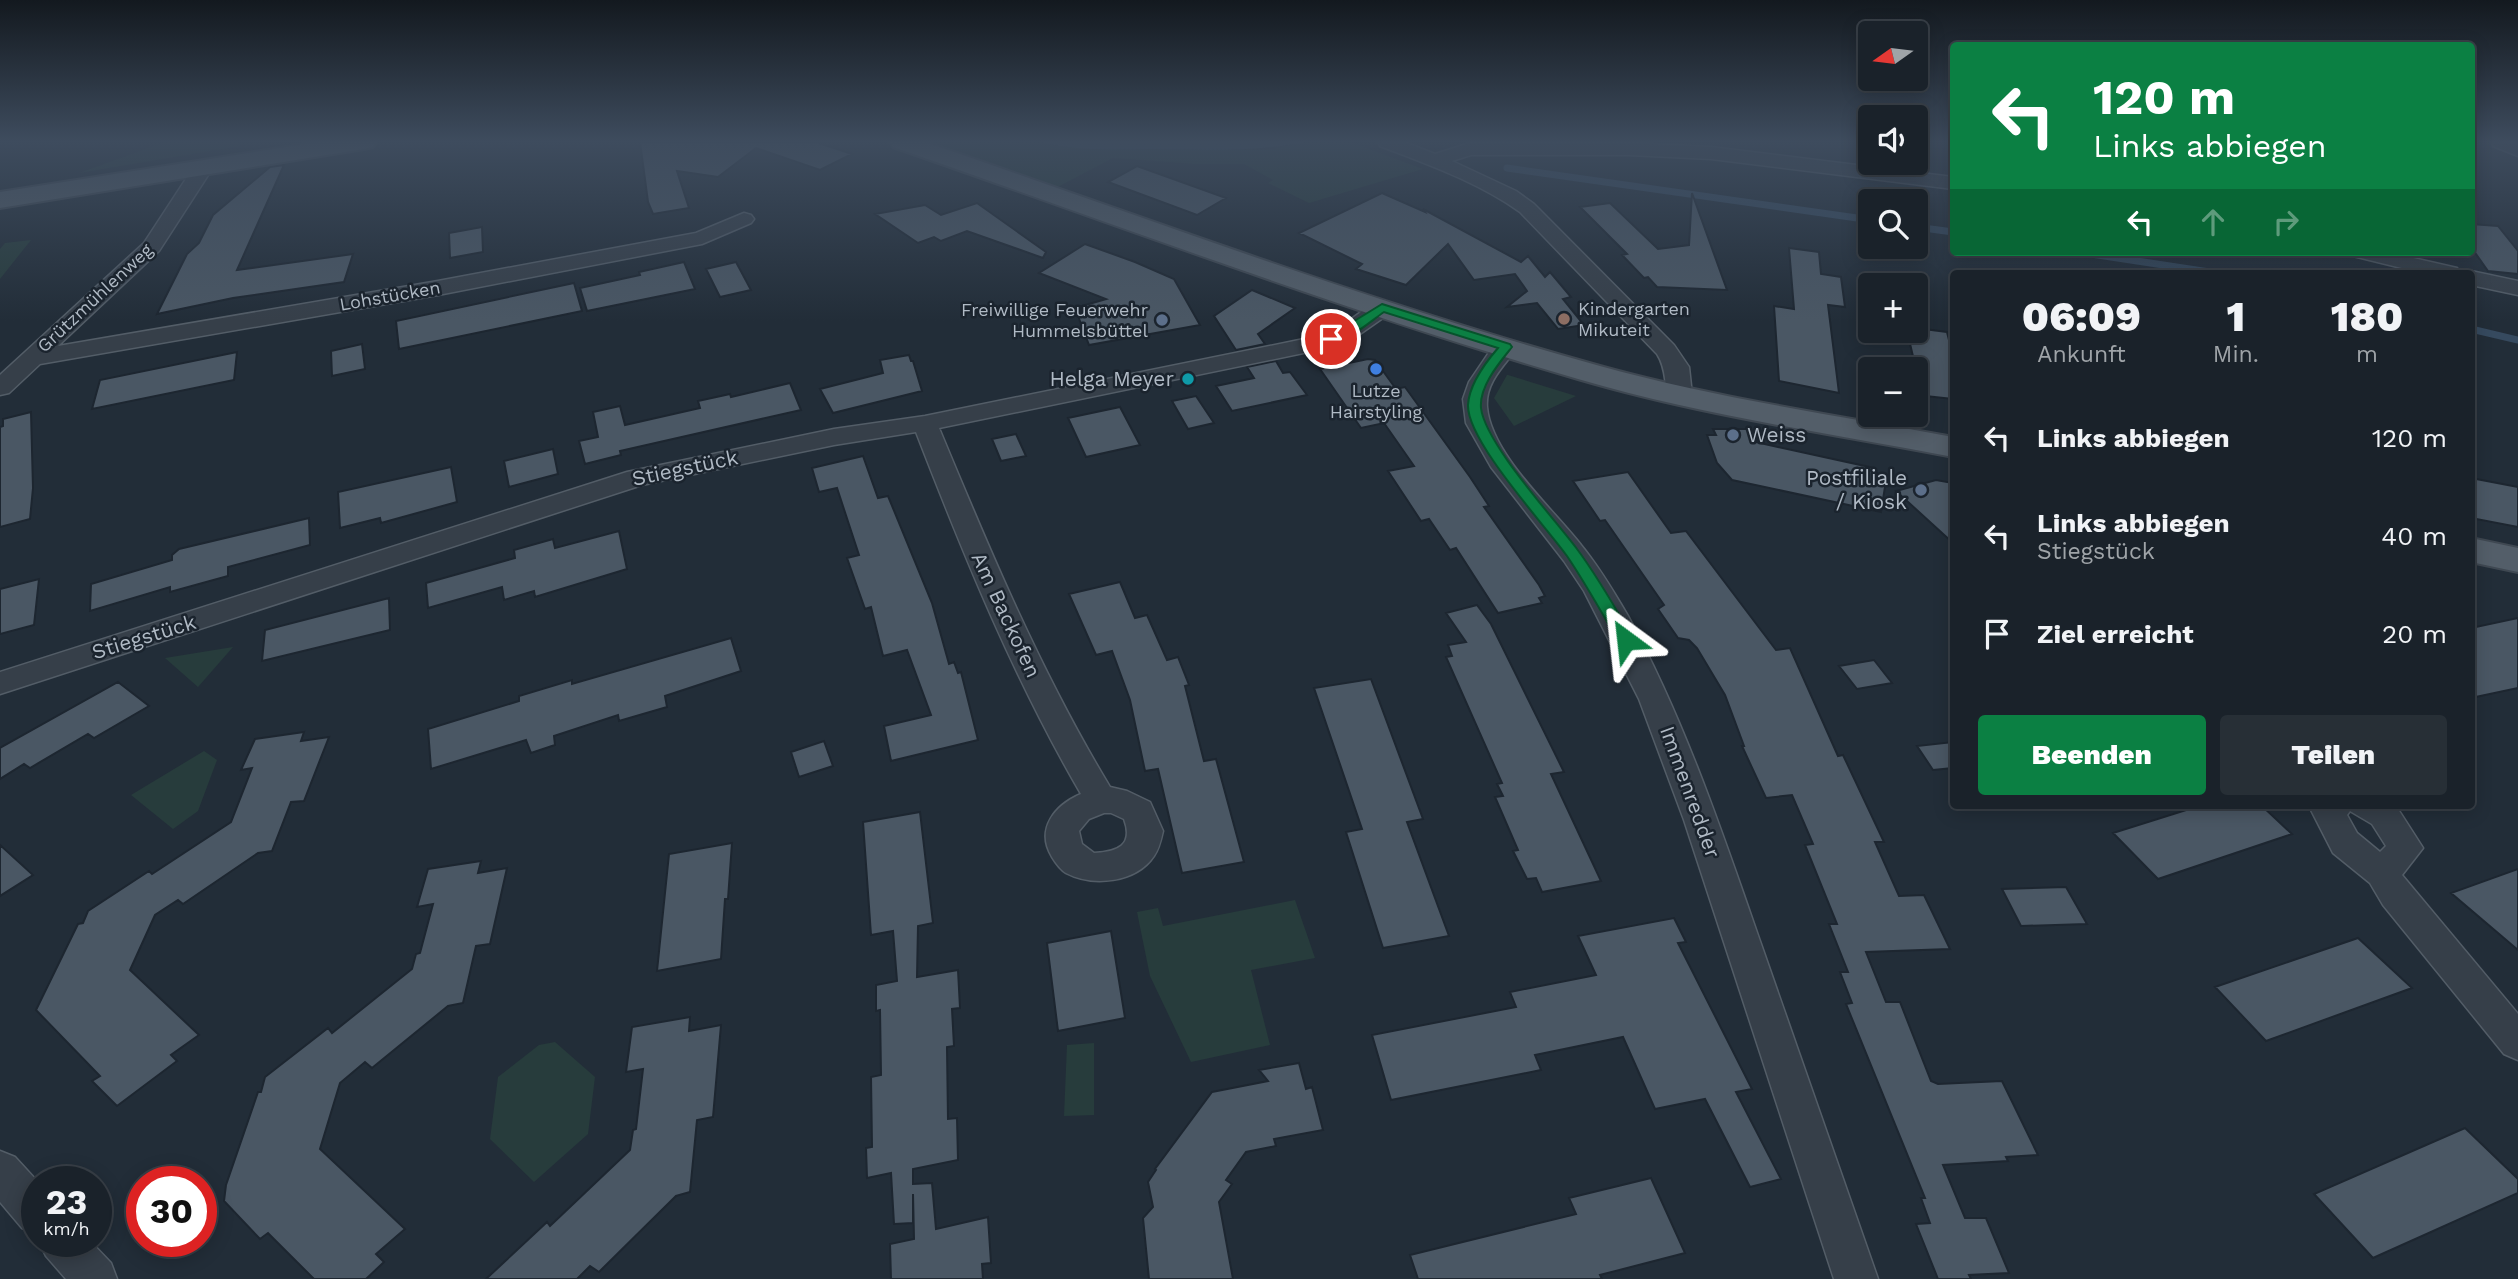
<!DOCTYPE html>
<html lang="de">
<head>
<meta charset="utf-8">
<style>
  body { margin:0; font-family:"Work Sans",sans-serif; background:#272f36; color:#f1f3f6; height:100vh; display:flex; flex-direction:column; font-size:26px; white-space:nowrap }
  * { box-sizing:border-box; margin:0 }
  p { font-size:23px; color:#9fa4a8 }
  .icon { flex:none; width:38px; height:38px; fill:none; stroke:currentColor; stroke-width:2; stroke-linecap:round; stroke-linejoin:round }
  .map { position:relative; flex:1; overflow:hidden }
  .sheet { position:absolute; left:1950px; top:270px; width:525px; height:539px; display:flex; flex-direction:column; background:#1a222a; border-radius:7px; box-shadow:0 4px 18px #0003,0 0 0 2px #383f47 }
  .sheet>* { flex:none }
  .guide { position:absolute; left:1950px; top:42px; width:525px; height:214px; border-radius:7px; box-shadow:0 4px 18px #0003,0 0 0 2px #383f47; background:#0b8043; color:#fff; overflow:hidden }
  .needle { width:46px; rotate:256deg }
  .tools { position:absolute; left:1858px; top:21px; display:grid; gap:14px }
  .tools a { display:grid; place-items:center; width:70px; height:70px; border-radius:7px; background:#1a222a; box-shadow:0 4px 18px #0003,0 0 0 2px #383f47; font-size:35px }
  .speed { position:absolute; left:21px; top:1166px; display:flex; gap:14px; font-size:35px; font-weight:700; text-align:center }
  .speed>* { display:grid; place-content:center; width:91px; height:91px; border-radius:50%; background:#1a222a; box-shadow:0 4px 18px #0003,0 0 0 2px #383f47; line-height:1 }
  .speed small { font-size:18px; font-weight:400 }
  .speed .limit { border:10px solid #d22; background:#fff; color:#111 }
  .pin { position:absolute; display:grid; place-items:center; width:60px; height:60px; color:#fff; margin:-30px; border:4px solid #fff; border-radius:50%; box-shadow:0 2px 7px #0007 }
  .me { position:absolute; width:77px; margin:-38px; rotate:330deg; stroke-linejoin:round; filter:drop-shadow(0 0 5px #0008) }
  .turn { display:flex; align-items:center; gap:24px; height:147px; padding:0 28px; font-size:32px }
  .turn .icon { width:91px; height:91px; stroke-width:2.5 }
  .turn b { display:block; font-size:49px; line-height:60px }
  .lanes { display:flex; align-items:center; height:66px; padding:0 28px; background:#0003; justify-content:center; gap:35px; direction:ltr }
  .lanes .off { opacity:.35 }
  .eta { display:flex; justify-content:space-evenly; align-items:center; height:119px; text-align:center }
  .eta b { font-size:42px; font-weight:800; line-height:49px }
  .action { display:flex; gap:14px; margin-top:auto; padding:14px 28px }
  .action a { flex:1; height:80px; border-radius:7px; background:#0b8043; color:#fff; font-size:28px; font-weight:800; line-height:80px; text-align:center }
  .action a+a { background:#272f36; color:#f1f3f6 }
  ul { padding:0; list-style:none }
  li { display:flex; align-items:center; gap:21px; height:98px; padding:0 28px }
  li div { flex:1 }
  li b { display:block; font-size:26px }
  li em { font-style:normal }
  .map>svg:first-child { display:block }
  .green { fill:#273c3c }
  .water { fill:#364a5f }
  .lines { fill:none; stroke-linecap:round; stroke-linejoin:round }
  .stream { stroke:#364a5f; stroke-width:7 }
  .building { fill:#4a5764; stroke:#1d2630; stroke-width:2 }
  .minor-casing { stroke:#535d67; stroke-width:3 }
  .major-casing { stroke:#3f4852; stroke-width:4 }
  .minor { fill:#363f49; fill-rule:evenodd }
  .major { fill:#535e69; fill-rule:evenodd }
  .route { fill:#0b8043; stroke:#07532c; stroke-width:2 }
  .education-dot { fill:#8d6e63; stroke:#1b242e; stroke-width:2.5 }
  .service-dot { fill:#5c6f8a; stroke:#1b242e; stroke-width:2.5 }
  .shop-dot { fill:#3f7fe0; stroke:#1b242e; stroke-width:2.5 }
  .culture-dot { fill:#0f9aa8; stroke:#1b242e; stroke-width:2.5 }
  .labels { text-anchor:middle; stroke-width:5; stroke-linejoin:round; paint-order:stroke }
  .far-street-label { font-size:18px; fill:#b0bac5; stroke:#1b242e }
  .far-poi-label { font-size:18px; fill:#b0bac5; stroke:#1b242e; text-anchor:start }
  .poi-label { font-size:21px; fill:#b0bac5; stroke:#1b242e; text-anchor:end }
  .street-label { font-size:21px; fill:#b0bac5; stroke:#1b242e }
</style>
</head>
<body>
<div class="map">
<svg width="2518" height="1279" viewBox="0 0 2518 1279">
  <rect width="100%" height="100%" fill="#222d38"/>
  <path class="green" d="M165,142h74l1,4 -161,27z
    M907,142h135l16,4 56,3 153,1 39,-8h44l73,27 -114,34 -41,-20 5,-3 -29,-16h-48l-83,-6 -63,33z
    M31,240l-31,39v-30l5,-6z
    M1507,375h1l68,21 -62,30 -20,-28z
    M233,647l-35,40 -33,-29z
    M204,751l13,9 -19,51 -25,18 -42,-34z
    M1295,900l20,58 -64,12 19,75 -79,17 -41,-86 -13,-64 21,-4 5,18z
    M555,1042l40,35 -7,57 -54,48 -44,-43 8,-62 41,-32z
    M1094,1043v72l-30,1 3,-71z"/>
  <path class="water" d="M1042,142h264c-50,10 -100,8 -151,7 -37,0 -77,3 -113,-7z"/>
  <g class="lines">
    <path class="stream" d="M1507,168l364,52
      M1916,227l37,5
      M2078,252l138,21
      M2471,329l47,11"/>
  </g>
  <path class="building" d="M640,142h176l36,12 -32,16 -64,-22 -38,29 -41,-6 12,37 -36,6 -5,-12z
    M284,165l-47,105 116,-16 -9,28 -111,16 -76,16 30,-60 12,-11 14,-28 57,-48z
    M1137,166l89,32 -29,17 -89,-33z
    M1382,193l43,19 -2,-3 98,53 7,-6 17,21 5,-5 21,25 -8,2 21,26 -26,4 -21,-26 -30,4 20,-16 -12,-17 -41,6 -26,-36 -42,41 -50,-16 6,-5 -63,-31z
    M1692,193l35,97 -70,-3 -9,-10 -4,1 -22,-23 5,-1 -47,-47 30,-4 48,46 31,-4z
    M977,203l69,49 -3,6 -76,-27 -26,10 -7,-4 -16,6 -43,-29 50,-9 16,10z
    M2471,224l27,2 20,25v23l-30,-3 -17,-24z
    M482,227l1,25 -33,6 -1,-25z
    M1085,244l50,18 39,17 26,46 -111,20 -14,-37 31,-9 -67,-26z
    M1789,248l30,4 2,22 20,3 4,30 -17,-2 11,88 -60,-12 -5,-75 20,3z
    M684,262l11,27 -108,22 -7,-23 60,-13 -1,-3z
    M736,262l15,28 -31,7 -14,-28z
    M574,283l8,28 -183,38 -3,-28z
    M1252,290l43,18 -37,26 7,10 -29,6 -22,-34z
    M1916,328l31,4 6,24v43l-37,-4v-26l-9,-38h9z
    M362,344l3,25 -33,7 -1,-25z
    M237,352l-3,28 -142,29 8,-29z
    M909,355l2,6h2l9,30 -89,22 -13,-24 63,-16 -3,-13z
    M1368,359l7,1 21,29 9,-2 65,90 19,29 -5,1 55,78 6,11 -6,2 3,5 -44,10 -42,-65 -6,2 -21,-31 -8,2 -33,-50 26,-5 -30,-43 -23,5 -41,-59z
    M1276,361l7,12 7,-1 17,23 -75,16 -16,-25 38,-8 -7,-11z
    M790,383l11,27 -181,41 1,4 -36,9 -6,-23 19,-4 -5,-25 27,-6 5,19 75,-17 -2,-7 32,-7 1,3z
    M1196,396l18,27 -26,6 -16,-28z
    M1120,407l20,38 -54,12 -18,-39z
    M31,412l2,76 -3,31 -30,8v-100l3,-1v-7z
    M1713,429h36l6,13 119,26 11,19 -4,25 -149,-32 -15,-17 -10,-28h9z
    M1016,434l10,22 -25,5 -9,-22z
    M553,449l5,25 -49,13 -5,-26z
    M863,456l15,42 10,-2 44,107 17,61 5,-2 4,11 3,-1 17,68 -87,21 -7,-35 47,-11 -24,-65 -24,6 -12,-49 -6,2 -18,-51 12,-3 -22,-67 -18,4 -7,-24z
    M451,467l6,35 -76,21 -1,-5 -40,10 -2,-36z
    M1628,472l43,61 15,-2 90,119 14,-2 48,108 5,-1 41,87h-9l24,54 25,-1 26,54 -84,3 20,50h14l31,79 7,3 64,-3 36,74 -32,2 2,4 -65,4 22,53h21l23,55 -40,2 2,4h-33l-22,-55 14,-1 -9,-25h4l-79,-194 6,-1 -12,-31h8l-19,-48h8l-32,-79 8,-1 -21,-49 -26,3 -24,-52h2l-19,-51 -28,-47 -8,-8 -11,-2 -20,-29 6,-4 -59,-85 -5,1 -27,-40z
    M2471,478l47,9v40l-47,-9z
    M1936,480l17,3v60l-57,-52z
    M309,518l1,27 -82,22v9l-58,16v-5l-80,24 1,-27 81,-24v-5l7,-6z
    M619,531l8,38 -92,28 -1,-6 -30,9 -2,-13 -74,21 -2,-25 89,-25 -1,-8 39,-11 2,9z
    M39,579l-5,46 -34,9v-45z
    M1120,582l15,36 12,-3 20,45 11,-3 11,28 -4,1 19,75 12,-2 28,103 -62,11 -24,-104 -13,2 -15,-71 -18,-49 -16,4 -27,-61z
    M389,598l1,32 -128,31 3,-31z
    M1477,605l14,19 73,148 -13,2 50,107 -59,11 -6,-14 -9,1 -14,-28 5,-1 -23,-53 8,-1 -6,-12 5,-1 -56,-126 6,-1 -4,-11 18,-3 -20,-29z
    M2518,618v70l-47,10v-70z
    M731,638l10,33 -76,25 2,11 -48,14 -1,-6 -64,21 1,9 -24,8 -5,-13 -95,29 -3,-40 91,-28v-5l53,-16v4z
    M1874,660l18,23 -35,6 -18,-23z
    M1371,679l52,140 -16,3 42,114 -66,12 -37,-116 16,-3 -48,-141z
    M118,682l31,24 -55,32 -6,-4 -58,34 -6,-4 -24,15v-31z
    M304,732l-3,9 28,-4 -25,64 -13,1 -19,49 -14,2 -75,51 -5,-4 -23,15 -25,55 69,65 -28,20 6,6 -60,45 -25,-25 8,-5 -64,-66 42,-86 5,-1 5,-12 61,-40 3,3 79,-52 21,-54 -11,2 14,-31z
    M824,741l9,25 -34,11 -8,-25z
    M1953,742v26l-20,2 -16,-24z
    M2202,805h59l31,29 -134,45 -45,-46z
    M920,812l13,111 -15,3 -1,51 41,-7 2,38 -8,1 2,37 -7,1 1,72 9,-1 1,42 -45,9v15l19,-1 4,46 52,-12 3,46 -9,1 1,15h-92l-1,-35 24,-5 -1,-45v29l-19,1 -3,-51 -24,5 -1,-30 6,-1 -1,-70 10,-2 -1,-65 -4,1v-26l21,-4 -4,-50 -22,4 -8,-113z
    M732,843l-4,56h-3l-4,60 -64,12 12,-117z
    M0,845l33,30 -33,21z
    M481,861l-3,12 29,-5 -17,76 -14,2 -13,57 -15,3 -76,62 -7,-6 -25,21 -20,66 85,80 -29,25 8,8 -18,17h-52l-46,-46 -8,6 -36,-38 2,-16 32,-93h3l4,-15 63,-49 4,5 80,-64 4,-15 4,-1 13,-49 -16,3 11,-38z
    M2518,869v81l-67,-57z
    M2066,887l21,37 -66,2 -19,-37z
    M1674,918l12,24 -8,1 74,146 -16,3 45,87 -31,8 -45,-88 -50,10 -32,-72 -88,18 6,15 -150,30 -19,-65 144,-28 -6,-15 86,-17 -18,-39z
    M1111,931l14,87 -67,13 -11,-88z
    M2358,938l54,50 -146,53 -51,-54z
    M690,1017l-1,14 32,-6 -8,92 -16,3 -7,72 -14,4 -77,76 -9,-6 -13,13h-91l61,-57 3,4 80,-76 3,-20 3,-1 7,-60 -17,3 6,-45z
    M1299,1063l7,26 6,-2 11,43 -49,9 2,7 -30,6 -20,28 6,4 -13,18 14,77h-84l-6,-61 10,-11 -5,-25 8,-12 -1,-1 57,-77 56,-11 -9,-11z
    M2465,1128l53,51v14l-145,65 -59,-64z
    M1651,1178l34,75 -85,22 2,4h-184l-8,-24 166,-41 -7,-16z"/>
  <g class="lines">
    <g class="minor-casing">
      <path id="minor" d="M1378,142h26l31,12 35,-11h159l82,4 242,30v12l-242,-30 -82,-4h-158l-19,6 64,30 18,13 140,141 15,22 3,28 -3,5 -9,2 -9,-2c-8,-12 -3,-29 -14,-46l-137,-142c-42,-30 -91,-47 -140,-66z
        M2491,142l27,1v13l-25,-10z
        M204,160l10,6 -55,85 -101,95 380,-65 258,-48 48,-20 7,2 3,4 -3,4 -49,21 -264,51 -398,69 -31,29 -9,2v-20l144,-132 53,-81z
        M2349,252h38l70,16 3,5h-38l-69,-17z
        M2471,271l47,10v14l-47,-10v-12h-6z
        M1382,301l8,2 3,5 -3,5 -30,21 -42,16 -379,78c51,123 102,245 171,359l17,4 23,11 13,29c-2,9 -4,18 -9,25 -18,27 -61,31 -88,17 -5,-3 -11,-11 -14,-16 -17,-28 3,-52 29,-63 -67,-115 -117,-238 -165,-362l-82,13 -192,40 -642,209v-22l627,-200 207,-43 91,-13 379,-77 40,-15 30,-21zM1104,813h7l13,6c10,27 -7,33 -30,34l-12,-9 -3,-13 10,-12z
        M1506,340l8,2 4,5c-13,18 -33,35 -31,60 4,47 66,102 94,138 18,22 33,47 47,71 57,105 94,216 133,328 39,112 78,223 117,335h-44l-150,-459 -45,-121 -55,-108 -20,-30 -73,-94 -25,-44 -3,-24 6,-17 23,-34 6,-6z
        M2314,805l82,1 27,42 -21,27 116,139v46l-14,-6 -121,-149 -13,-22 -37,-30 -22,-43zM2350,811l22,13 14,22 -6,6 -23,-19 -10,-18z
        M0,1151l15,6 22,24v53l-15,-6 -22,-26z
        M39,1241h51l21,22 6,16h-51l-20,-23z"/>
    </g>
    <g class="major-casing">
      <path id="major" d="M318,142h58l-3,5 -9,2 -364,59v-16z
        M890,142h35c224,77 447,161 675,224 115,32 235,49 353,71v20c-125,-24 -253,-42 -375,-78 -231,-67 -457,-153 -685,-232z
        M2471,538l47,10v24l-47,-10z"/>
    </g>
    <use href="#minor" class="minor"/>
    <use href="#major" class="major"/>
  </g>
  <linearGradient id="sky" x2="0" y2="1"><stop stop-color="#13191f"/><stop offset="0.44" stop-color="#3e4c5e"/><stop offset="1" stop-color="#3e4c5e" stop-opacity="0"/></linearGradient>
  <rect width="2518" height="321" fill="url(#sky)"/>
  <path class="route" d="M1382,304l128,40 2,3c-12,15 -33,39 -31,61 4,35 72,109 96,141 21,28 39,60 57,91l-2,4h-12c-17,-29 -34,-60 -53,-88 -23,-32 -100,-115 -99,-151 1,-20 18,-43 30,-57l-114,-36c-16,11 -38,32 -57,30l-2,-3z"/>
  <circle class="education-dot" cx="1564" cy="319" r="7"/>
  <g class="service-dot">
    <circle cx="1162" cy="320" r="7"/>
    <circle cx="1733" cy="435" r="7"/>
    <circle cx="1921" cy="490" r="7"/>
  </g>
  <circle class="shop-dot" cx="1376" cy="369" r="7"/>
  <circle class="culture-dot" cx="1188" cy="379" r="7"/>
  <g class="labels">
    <g class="far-street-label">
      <text transform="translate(390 296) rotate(-10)" y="6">Lohstücken</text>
      <text transform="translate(95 298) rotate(-43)" y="6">Grützmühlenweg</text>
    </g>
    <g class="far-poi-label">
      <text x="1578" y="315">Kindergarten<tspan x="1578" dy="21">Mikuteit</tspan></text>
      <text x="1148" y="316" text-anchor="end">Freiwillige Feuerwehr<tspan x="1148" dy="21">Hummelsbüttel</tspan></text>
      <text x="1376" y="397" text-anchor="middle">Lutze<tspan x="1376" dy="21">Hairstyling</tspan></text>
    </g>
    <g class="poi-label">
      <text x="1174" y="386">Helga Meyer</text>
      <text x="1747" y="442" text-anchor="start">Weiss</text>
      <text x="1907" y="485">Postfiliale<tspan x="1907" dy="24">/ Kiosk</tspan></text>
    </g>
    <g class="street-label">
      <text transform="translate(685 468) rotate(-12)" y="7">Stiegstück</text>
      <text transform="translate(1006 615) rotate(65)" y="7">Am Backofen</text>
      <text transform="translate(144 637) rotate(-17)" y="7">Stiegstück</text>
      <text transform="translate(1690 792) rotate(70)" y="7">Immenredder</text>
    </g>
  </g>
</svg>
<div class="tools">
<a><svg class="needle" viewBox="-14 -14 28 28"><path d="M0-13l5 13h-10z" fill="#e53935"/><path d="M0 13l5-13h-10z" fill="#9fa4a8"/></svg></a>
<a><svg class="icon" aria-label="sound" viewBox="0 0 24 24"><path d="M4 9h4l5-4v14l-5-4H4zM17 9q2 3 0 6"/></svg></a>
<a><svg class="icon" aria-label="search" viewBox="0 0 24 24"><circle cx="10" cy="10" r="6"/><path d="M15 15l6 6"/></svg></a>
<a>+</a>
<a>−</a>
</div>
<div class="speed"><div>23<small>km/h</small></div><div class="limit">30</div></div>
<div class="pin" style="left:1331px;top:339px;background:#d93025"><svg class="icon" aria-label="arrive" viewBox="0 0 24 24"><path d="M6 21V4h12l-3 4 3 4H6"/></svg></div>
<svg class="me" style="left:1626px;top:640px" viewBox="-20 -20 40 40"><path d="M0-17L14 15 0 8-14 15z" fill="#0b8043" stroke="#fff" stroke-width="4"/></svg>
<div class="guide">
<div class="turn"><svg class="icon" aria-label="left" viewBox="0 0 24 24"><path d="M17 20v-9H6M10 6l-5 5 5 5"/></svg><div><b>120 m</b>Links abbiegen</div></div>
<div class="lanes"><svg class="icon" aria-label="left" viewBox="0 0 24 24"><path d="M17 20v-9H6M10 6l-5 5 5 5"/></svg><svg class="icon off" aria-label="ahead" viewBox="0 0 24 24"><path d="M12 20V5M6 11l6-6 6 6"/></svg><svg class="icon off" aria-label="right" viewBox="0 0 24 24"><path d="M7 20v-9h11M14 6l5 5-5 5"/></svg></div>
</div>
<section class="sheet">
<div class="eta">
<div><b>06:09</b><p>Ankunft</p></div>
<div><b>1</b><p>Min.</p></div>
<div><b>180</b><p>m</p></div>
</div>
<ul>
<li><svg class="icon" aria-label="left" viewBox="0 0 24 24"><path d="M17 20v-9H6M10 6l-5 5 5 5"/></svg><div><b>Links abbiegen</b></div><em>120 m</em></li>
<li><svg class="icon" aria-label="left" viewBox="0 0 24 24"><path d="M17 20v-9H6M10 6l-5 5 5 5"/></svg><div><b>Links abbiegen</b><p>Stiegstück</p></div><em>40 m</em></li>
<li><svg class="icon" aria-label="arrive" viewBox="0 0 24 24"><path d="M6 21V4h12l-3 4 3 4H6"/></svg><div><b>Ziel erreicht</b></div><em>20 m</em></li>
</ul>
<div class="action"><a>Beenden</a><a>Teilen</a></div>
</section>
</div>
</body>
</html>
